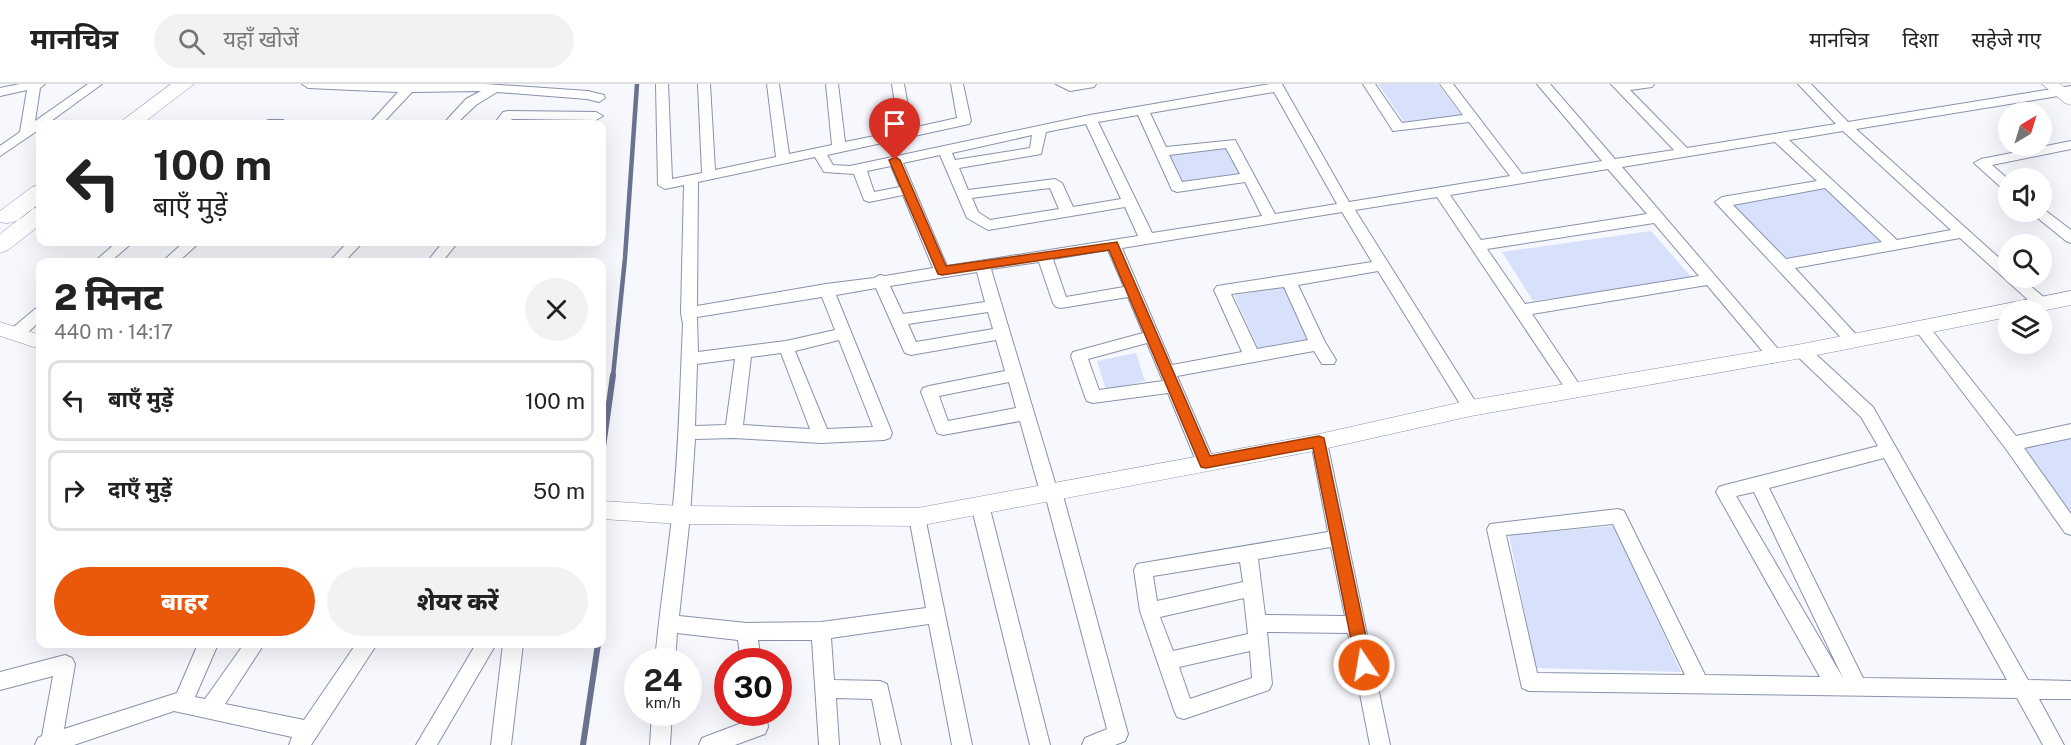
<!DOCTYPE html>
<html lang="hi">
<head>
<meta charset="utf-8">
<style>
  body { margin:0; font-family:"Public Sans","Noto Sans Devanagari",sans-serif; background:#f2f2f2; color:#222; height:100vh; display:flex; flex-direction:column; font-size:22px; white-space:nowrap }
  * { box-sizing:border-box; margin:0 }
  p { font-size:20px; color:#767676 }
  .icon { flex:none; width:33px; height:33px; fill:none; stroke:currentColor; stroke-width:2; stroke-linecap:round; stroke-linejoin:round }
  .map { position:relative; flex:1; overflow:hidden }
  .sheet { position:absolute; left:36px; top:174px; width:570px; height:390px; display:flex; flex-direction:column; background:#fff; border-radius:12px; box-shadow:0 6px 24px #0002 }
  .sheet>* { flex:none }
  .banner { position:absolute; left:36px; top:36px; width:570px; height:126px; border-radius:12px; box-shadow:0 6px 24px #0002; background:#fff; color:#222; overflow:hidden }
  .needle { width:39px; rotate:38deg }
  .buttons { position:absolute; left:1998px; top:18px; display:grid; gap:12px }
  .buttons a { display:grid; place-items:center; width:54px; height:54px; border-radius:50%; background:#fff; box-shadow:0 6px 24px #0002; font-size:30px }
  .speed { position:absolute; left:624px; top:564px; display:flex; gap:12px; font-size:30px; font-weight:700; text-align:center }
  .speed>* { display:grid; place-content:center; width:78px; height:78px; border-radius:50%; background:#fff; box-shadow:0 6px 24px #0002; line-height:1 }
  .speed small { font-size:15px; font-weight:400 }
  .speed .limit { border:9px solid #d22; background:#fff; color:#111 }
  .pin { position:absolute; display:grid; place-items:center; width:51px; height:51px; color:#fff; margin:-62px -26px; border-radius:50% 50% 50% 0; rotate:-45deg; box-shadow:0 0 6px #0007 }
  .pin .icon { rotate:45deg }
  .me { position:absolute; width:66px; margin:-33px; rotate:348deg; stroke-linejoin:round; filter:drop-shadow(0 0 4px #0008) }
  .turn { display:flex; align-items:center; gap:21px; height:126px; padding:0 18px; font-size:27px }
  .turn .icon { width:78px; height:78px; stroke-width:2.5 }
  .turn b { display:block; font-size:42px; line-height:51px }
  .round { display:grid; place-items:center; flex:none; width:63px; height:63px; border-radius:32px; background:#f2f2f2 }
  .head { display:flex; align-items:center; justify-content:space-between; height:102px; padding:0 18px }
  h1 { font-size:36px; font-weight:800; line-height:45px }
  .cta { display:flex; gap:12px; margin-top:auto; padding:12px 18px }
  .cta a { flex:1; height:69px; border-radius:36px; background:#ea580c; color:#fff; font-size:24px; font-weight:800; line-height:69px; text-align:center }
  .cta a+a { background:#f2f2f2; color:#222 }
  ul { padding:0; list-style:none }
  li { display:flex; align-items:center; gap:18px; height:81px; margin:0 12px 9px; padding:0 6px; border:3px solid #e0e0e0; border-radius:12px }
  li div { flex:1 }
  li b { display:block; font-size:22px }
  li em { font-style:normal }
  header { display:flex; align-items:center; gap:36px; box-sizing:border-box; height:84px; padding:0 30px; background:#fff; border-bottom:2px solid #e0e0e0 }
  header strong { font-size:28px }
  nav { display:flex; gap:33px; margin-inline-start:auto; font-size:21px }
  .search { width:420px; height:54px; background:#f2f2f2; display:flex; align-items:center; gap:15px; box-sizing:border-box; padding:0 21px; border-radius:33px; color:#767676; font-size:22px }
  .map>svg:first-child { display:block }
  .green { fill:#d8e1fb }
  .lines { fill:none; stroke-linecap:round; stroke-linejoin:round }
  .stream-far1 { stroke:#6a738e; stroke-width:4.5 }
  .stream { stroke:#6a738e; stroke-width:6 }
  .minor-casing { stroke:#8992ab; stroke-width:2 }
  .tertiary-casing { stroke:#8992ab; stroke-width:1 }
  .primary-casing { stroke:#8992ab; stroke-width:1 }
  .minor { fill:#fff; fill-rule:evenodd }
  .tertiary { fill:#fff; fill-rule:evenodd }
  .primary { fill:#fff; fill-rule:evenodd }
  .route { fill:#ea580c; stroke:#983908; stroke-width:1.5 }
</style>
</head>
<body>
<header>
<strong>मानचित्र</strong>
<div class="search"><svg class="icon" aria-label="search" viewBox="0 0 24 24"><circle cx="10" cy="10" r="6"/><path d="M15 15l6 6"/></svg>यहाँ खोजें</div>
<nav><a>मानचित्र</a><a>दिशा</a><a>सहेजे गए</a></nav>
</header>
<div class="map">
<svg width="2071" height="661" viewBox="0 0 2071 661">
  <rect width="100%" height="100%" fill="#f6f8fe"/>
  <path class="green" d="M1378,0h60l23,31 -57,7z
    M1226,63l14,26 -60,9 -12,-28z
    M1826,104l55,53 -98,19 -53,-55z
    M1651,147l42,48 -160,22 -31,-49z
    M1284,203l25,52 -51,9 -24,-53z
    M1136,269l9,28 -39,9 -9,-29z
    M2071,353v81l-49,-71z
    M1614,442l67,146 -145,-4 -27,-133z"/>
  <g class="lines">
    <path class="stream-far1" d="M613,292l12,-118 12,-174"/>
    <path class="stream" d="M602,370l11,-79
      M583,661l15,-101"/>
    <g class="minor-casing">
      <path id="minor" d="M20,0h25l-5,4 -5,33 53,-37h14l-55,40h-7v5l-40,27v-10l20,-14 7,-42 -27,6v-8z
        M302,0h183l103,7 16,4 1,3 -6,4 -12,-3 -90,-7 -21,13 -20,19h-13l23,-25 15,-8 -69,1 -30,32h-13l29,-32 -90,-4z
        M656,0h12l4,95 30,-6 -4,-89h12l5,86 61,-13 -9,-73h12l10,70 43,-9 -6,-61h12l7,58 54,-11 -7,-47h12l8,44 45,-10 -6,-34h12l8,37 -2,3 -142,31 6,10 17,1 240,-51 180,-31h12l67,118 161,-26 -41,-54 -76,9 -30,-47h12l27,39 61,-8 -23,-31h13l69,90 80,-13 -65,-77h13l65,75 59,-9 -63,-66h43l-2,3 -22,3 57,58 149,-24 -38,-40h13l37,38 223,-36v8l-215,35 152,137v12h13l26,22 3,4 -3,4h-10l-77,-70 -165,30 67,73 -2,4h-12l-133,-143 7,-5 95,-16 -42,-39 -153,25 162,189 -2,4h-12l-63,-75 -175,29 51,76 -2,4 -6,2 -6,-2 -132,-197 -82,13 122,194 2,4 -2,4 -6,2 -6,-2 -87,-141 -80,14 27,57 11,18 -2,4h-12l-8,-13 -137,25 38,87 -3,5 -6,2 -6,-2 -3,-5 -29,-70 -75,10 -6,-2 -2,-4 -14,-41 2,-4 70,-19 -15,-36 -67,11 -5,-1 -3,-4 -14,-41 -48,7 65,217 6,6 66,242 -3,7 -10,4h-33l3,-7 22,-9 -61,-231 -6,-6 -20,-71 -77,14 -6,-2 -2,-5 -14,-36 2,-4 6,-2 76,-15 -9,-31 -85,15 -6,-2 -2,-4 -27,-61 -40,7 56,138 -2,5 -6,2 -63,3 -87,-5 -39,1 -5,77 -11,100 68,7 74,-1 105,-14 -17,-91 3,-5 6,-2 6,2 48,233h-20l-23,-121 -98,14 3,42 46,1 7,3 14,61h-20l-9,-46 -36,-1 3,47h-20l-7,-105h-54l3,22h-20l-3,-22 -61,-7 -2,29h-20c4,-49 12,-97 17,-146 7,-64 8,-128 11,-192l-2,-11 3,-128 -19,4 -7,-4zM1274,8l63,112 -62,10 -40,-74 -69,7 -16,-34zM1138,31l34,75 5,2 68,-10 17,34 -110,17 -54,-111zM1086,40l35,75 -48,8 -11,-24 -7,-4 -87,11 -9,-22 82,-14 5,-22zM1843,47l108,99 -54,10 -108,-100zM1032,51l-2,13 -75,12 -3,-7zM1226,64l14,26 -58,8 -13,-27zM940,71l27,63 21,12 137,-23 13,29 -191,30 -44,-103zM815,73l9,15 30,2 10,26 5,2 34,-7 30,73 -48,8 -5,-1 -6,3 -48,6 -129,22 1,-124zM891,82l9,21 -26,5 -7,-21zM1608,85l39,45 -166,26 -31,-45zM1050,104l9,21 -69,11 -12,-8 -6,-14zM1825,104l57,54 -96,17 -53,-54zM1342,128l30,50 -155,24 -3,4 28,62 -70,13 -50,-117zM1654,139l45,53 -174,28 -38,-55zM1108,166l16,37 -58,10 -13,-38zM977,188l8,30 -82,12 -13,-28zM1284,203l24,53 -51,9 -26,-55zM822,213l13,33 -49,11 -88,11 -1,-35zM988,228l5,17 -77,13 -8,-18zM839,256l34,87 -46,2 -32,-78zM1147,259l16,38 -64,9 -11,-31zM781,269l29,76 -67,-4 8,-68zM735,275l-9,66 -31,1 2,-62zM1009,298l7,26 -68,13 -9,-25z
        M1056,0h40l-2,3 -24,4z
        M508,27l88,1 7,4 -7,4 -84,-1 -5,5h-13l9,-12z
        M268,36h15l7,4h-28z
        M2071,57v8l-79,16 16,14v12l-5,-2 -29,-26 7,-4z
        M2042,124l29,22v13l-5,-2 -32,-26 -2,-3h10z
        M117,158h16l-23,20h-16z
        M184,158h16l-22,20h-16z
        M348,158h15l-19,20h-15z
        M443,158h15l-16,20h-15z
        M40,223v14l-18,17h-12l-2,-4 2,-4 25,-21z
        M1922,238l5,2 89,112 55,-12v14l-47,10 47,66v21l-6,-2 -59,-84 -89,-117 -3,-4 3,-4z
        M1802,261l6,2 65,60 155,273 43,1v18h-32l25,46h-21l-26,-47 -488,-7 -7,-3 -35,-159 3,-5 128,-15 6,2 81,164 115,2 -104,-185 3,-5 6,-2 153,-39 -17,-29 -65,-62 -2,-4 2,-4zM1884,374l123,222 -144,-2 -94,-190zM1754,408l89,186 -107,-182zM1613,440l72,151 -148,-2 -31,-138z
        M1319,351l6,2 2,5 63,303h-20l-22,-112 -81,-1 5,52 -3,6 -85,29 -7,-2 -3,-7 -34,-99 -6,-41 3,-6 191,-32 -17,-90 2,-5zM1331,463l14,69 -80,-1 -7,-56zM1240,478l3,20 -86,19 -4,-25zM1244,514l4,36 -75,17 -13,-34zM1250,567l2,27 -62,21 -11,-32z
        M980,414l6,2 3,5 61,240h-20l-59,-240 3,-5z
        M198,560h20l-23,53 10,2 39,-55h20l-39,60 79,16 52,-76h21l-66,101h-22l3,-8 -118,-26 -100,34h-39l3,-7 4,-2 11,-60 -53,14v-18l65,-17 7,3 3,6 -11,65 113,-36z
        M476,560h20l-59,101h-21z
        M503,560h20l-12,101h-20z
        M652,628h20l-2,33h-20z
        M746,628h20l2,15 -3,7 -30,11h-36l3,-7 45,-17z"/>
    </g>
    <g class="tertiary-casing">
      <path id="tertiary" d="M2042,0h18l11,8v13l-6,-2z
        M2071,207v14l-29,6 -34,-1v7l-206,41 -331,58 -152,34 -401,76 -237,-2 -79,-5v-18l79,5 237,2 401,-74 152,-34 331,-56z
        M0,238l40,13v14l-40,-13z"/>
    </g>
    <g class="primary-casing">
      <path id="primary" d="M171,0h23l-52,40h-22l3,-4z
        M40,101v17c-11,10 -24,25 -40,20v-11l32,-24z
        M40,123v18l-32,25 -8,3v-19l32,-25z"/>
    </g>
    <use href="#minor" class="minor"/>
    <use href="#tertiary" class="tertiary"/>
    <use href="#primary" class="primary"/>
  </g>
  <path class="route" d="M895,73l5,3 46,106 171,-24 93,214 109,-20 5,2 48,227 -2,5 -6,2 -6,-2 -2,-5 -43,-217 -107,20 -5,-1 -92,-217 -167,25 -4,-1 -49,-114z"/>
</svg>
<div class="buttons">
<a><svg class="needle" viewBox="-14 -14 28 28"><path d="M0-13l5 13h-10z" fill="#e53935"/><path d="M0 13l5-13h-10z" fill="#767676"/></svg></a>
<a><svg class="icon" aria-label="sound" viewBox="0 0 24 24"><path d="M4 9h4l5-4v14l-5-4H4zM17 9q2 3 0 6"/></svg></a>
<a><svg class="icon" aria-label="search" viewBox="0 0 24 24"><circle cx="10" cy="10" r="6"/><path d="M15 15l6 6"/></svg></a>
<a><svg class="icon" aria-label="layers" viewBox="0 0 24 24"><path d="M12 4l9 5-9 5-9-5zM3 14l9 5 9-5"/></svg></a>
</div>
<div class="speed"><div>24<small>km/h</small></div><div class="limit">30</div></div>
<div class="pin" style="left:895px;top:76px;background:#d93025"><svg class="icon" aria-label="arrive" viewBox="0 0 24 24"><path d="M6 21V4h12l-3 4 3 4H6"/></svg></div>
<svg class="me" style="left:1364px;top:581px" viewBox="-20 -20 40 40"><circle r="17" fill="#ea580c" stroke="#fff" stroke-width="3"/><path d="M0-11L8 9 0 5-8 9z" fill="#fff"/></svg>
<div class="banner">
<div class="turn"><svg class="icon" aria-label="left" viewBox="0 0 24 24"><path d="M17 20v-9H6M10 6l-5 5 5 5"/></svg><div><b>100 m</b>बाएँ मुड़ें</div></div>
</div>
<section class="sheet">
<div class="head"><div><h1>2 मिनट</h1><p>440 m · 14:17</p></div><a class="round"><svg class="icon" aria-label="close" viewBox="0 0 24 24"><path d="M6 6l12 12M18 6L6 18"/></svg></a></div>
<ul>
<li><svg class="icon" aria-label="left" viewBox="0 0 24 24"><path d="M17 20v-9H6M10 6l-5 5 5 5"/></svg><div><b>बाएँ मुड़ें</b></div><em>100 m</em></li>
<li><svg class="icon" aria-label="right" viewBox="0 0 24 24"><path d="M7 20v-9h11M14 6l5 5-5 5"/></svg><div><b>दाएँ मुड़ें</b></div><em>50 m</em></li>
</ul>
<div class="cta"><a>बाहर</a><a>शेयर करें</a></div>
</section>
</div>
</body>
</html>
